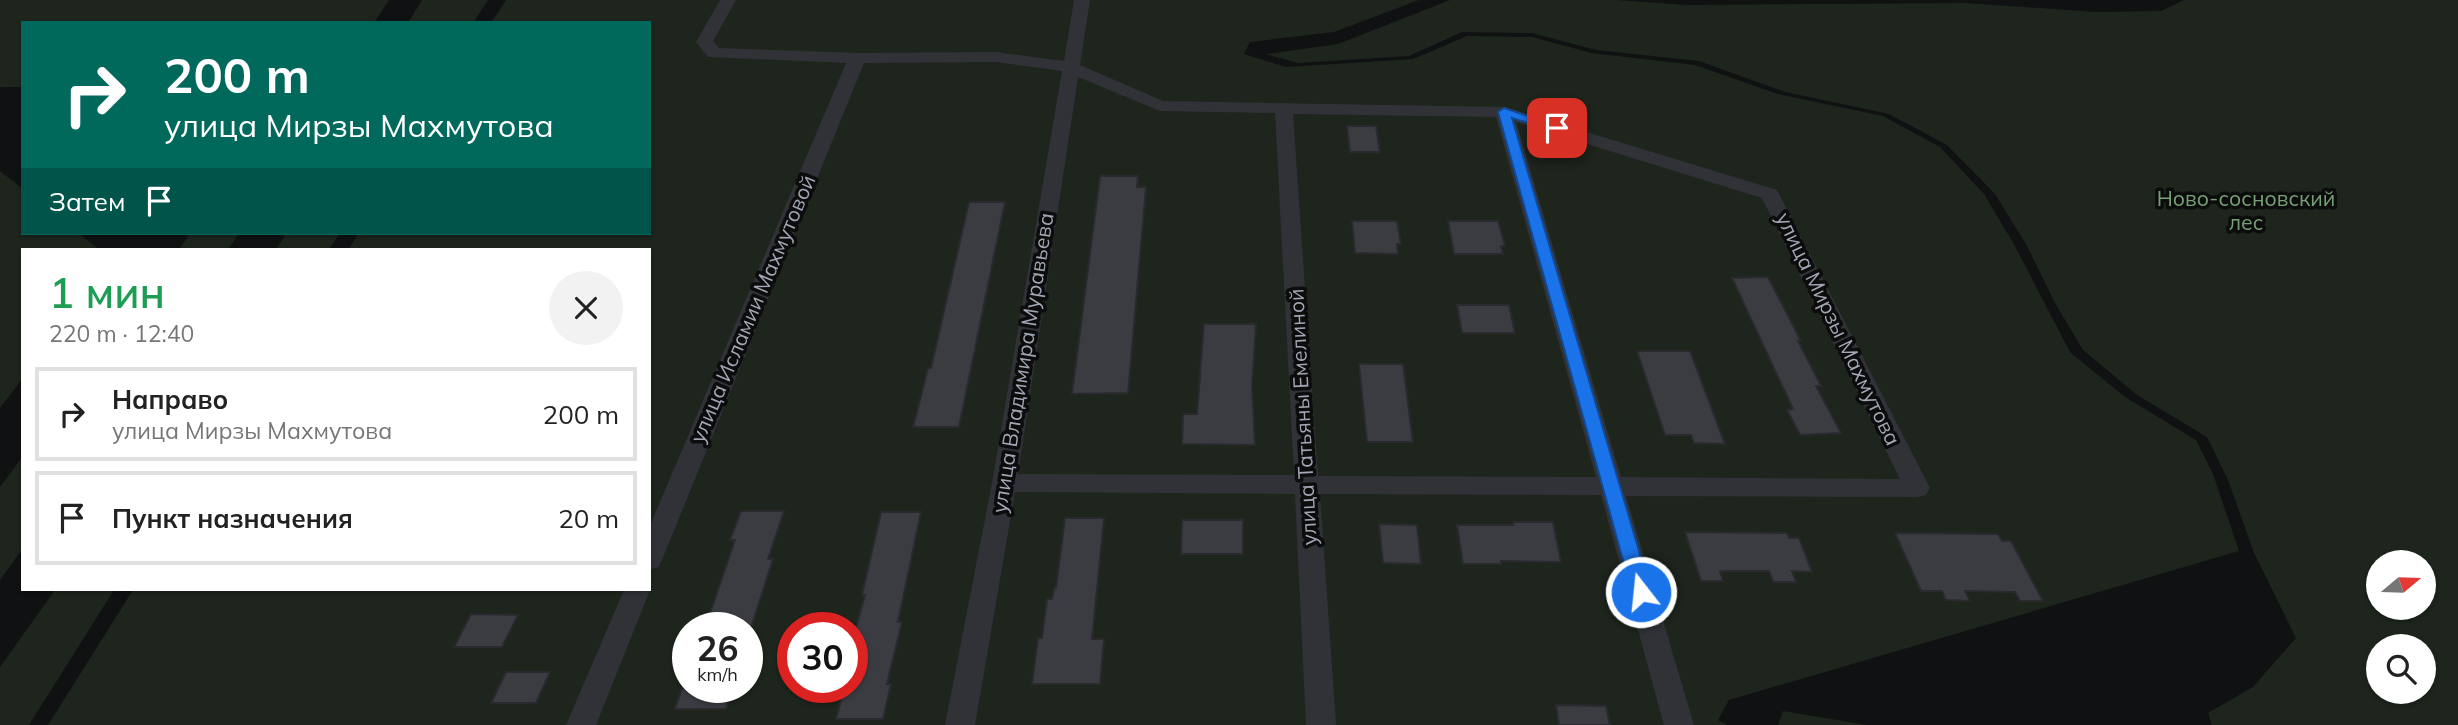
<!DOCTYPE html>
<html lang="ru">
<head>
<meta charset="utf-8">
<style>
  body { margin:0; font-family:Mulish,sans-serif; background:#f2f2f2; color:#222; height:100vh; display:flex; flex-direction:column; font-size:26px; white-space:nowrap }
  * { box-sizing:border-box; margin:0 }
  p { font-size:23px; color:#767676 }
  .icon { flex:none; width:38px; height:38px; fill:none; stroke:currentColor; stroke-width:2; stroke-linecap:round; stroke-linejoin:round }
  .map { position:relative; flex:1; overflow:hidden }
  .drawer { position:absolute; left:21px; top:248px; width:630px; height:343px; display:flex; flex-direction:column; background:#fff; border-radius:0px; box-shadow:0 2px 5px #0004 }
  .drawer>* { flex:none }
  .banner { position:absolute; left:21px; top:21px; width:630px; height:214px; border-radius:0px; box-shadow:0 2px 5px #0004; background:#00695c; color:#fff; overflow:hidden }
  .needle { width:46px; rotate:71deg }
  .fabs { position:absolute; left:2366px; top:550px; display:grid; gap:14px }
  .fabs a { display:grid; place-items:center; width:70px; height:70px; border-radius:50%; background:#fff; box-shadow:0 2px 5px #0004; font-size:35px }
  .speed { position:absolute; left:672px; top:612px; display:flex; gap:14px; font-size:35px; font-weight:700; text-align:center }
  .speed>* { display:grid; place-content:center; width:91px; height:91px; border-radius:50%; background:#fff; box-shadow:0 2px 5px #0004; line-height:1 }
  .speed small { font-size:18px; font-weight:400 }
  .speed .limit { border:10px solid #d22; background:#fff; color:#111 }
  .pin { position:absolute; display:grid; place-items:center; width:60px; height:60px; color:#fff; margin:-30px; border-radius:14px; box-shadow:0 4px 10px #0006 }
  .me { position:absolute; width:77px; margin:-38px; rotate:344deg; stroke-linejoin:round; filter:drop-shadow(0 0 5px #0008) }
  .turn { display:flex; align-items:center; gap:24px; height:147px; padding:0 28px; font-size:32px }
  .turn .icon { width:91px; height:91px; stroke-width:2.5 }
  .turn b { display:block; font-size:49px; line-height:60px }
  .then { display:flex; align-items:center; height:66px; padding:0 28px; background:#0003; gap:14px; font-size:26px }
  .round { display:grid; place-items:center; flex:none; width:74px; height:74px; border-radius:37px; background:#f2f2f2 }
  .summary { display:flex; align-items:center; justify-content:space-between; height:119px; padding:0 28px }
  h1 { font-size:42px; font-weight:600; line-height:52px; color:#1e9e55 }
  ul { padding:0; list-style:none }
  li { display:flex; align-items:center; gap:21px; height:94px; margin:0 14px 10px; padding:0 14px; border:4px solid #e0e0e0; border-radius:0px }
  li div { flex:1 }
  li b { display:block; font-size:26px }
  li em { font-style:normal }
  .map>svg:first-child { display:block }
  .green { fill:#1d251d; fill-rule:evenodd }
  .building { fill:#3b3c42; stroke:#2a2a2e; stroke-width:2 }
  .lines { fill:none; stroke-linecap:round; stroke-linejoin:round }
  .minor { fill:#313237; fill-rule:evenodd }
  .route { fill:#1a73e8; stroke:#114b97; stroke-width:2 }
  .labels { text-anchor:middle; stroke-width:7; stroke-linejoin:round; paint-order:stroke }
  .park-label { font-size:21px; fill:#76a176; stroke:#0c0c0d }
  .street-label { font-size:21px; fill:#a1a7b4; stroke:#0c0c0d }
</style>
</head>
<body>
<div class="map">
<svg width="2458" height="725" viewBox="0 0 2458 725">
  <rect width="100%" height="100%" fill="#101112"/>
  <path class="green" d="M0,0h389l-15,23h-351v64h-23z
    M422,0h66l-15,23h-65z
    M506,0h913l-85,32 -84,10 -6,12 42,13 127,-8 54,-23 65,1 60,16 103,12 83,29 105,22 57,31 44,47 31,52 55,106 55,45 71,43 17,34 26,77 -510,149 -11,20 9,5h-1679l85,-135h516v-340h-301l11,-17h290v-210h-158zM688,628h59v60h-59zM793,628h59v60h-59z
    M1450,0h168l68,5 279,-2 131,9 65,-1 23,-11h274v725h-246l-4,-12 45,-26 43,-49 -42,-85 -26,-73 -21,-43 -70,-42 -54,-45 -28,-47 -28,-57 -32,-52 -48,-49 -58,-31 -104,-22 -86,-31 -103,-11 -64,-17 -70,-1 -53,24 -111,7 -32,-9 72,-10zM2378,562h46v45h-46zM2378,646h46v45h-46z
    M0,171l23,18v44h55l22,17h-77v128l-23,30z
    M191,233h48l-11,17h-50z
    M286,233h54l-11,17h-53z
    M23,456v92l-23,32v-93z
    M55,590h59l-85,135h-29v-58z
    M1783,711l84,14h-89z"/>
  <path class="building" d="M1347,126h29l4,26h-30z
    M1100,176h38l-1,11h9l-18,206 -56,1z
    M969,202h36l-46,225h-46l15,-59h3z
    M1352,221h45l4,23h-4l1,10 -43,-1z
    M1448,221h50l7,25h-4l2,8h-49z
    M1768,277l33,64h-3l23,45h-5l25,47 -41,2 -13,-25 6,-1 -61,-131z
    M1457,305h52l6,28h-53z
    M1204,324h52l-4,62 3,59 -73,-1 1,-30h14z
    M1637,351h53l35,93 -31,-1 -3,-8h-26z
    M1359,364h44l10,78h-46z
    M741,511h43l-16,48h5l-22,69h-46l30,-88h-5z
    M881,512h40l-23,110h4l-15,62h4l-8,35h-47l8,-31h8v-45l13,-48h-3z
    M1065,518h39l-12,121h12l-4,45h-68l6,-46h4l5,-39h5l2,-11h2z
    M1182,520h61v34h-62z
    M1513,522h40l8,40 -60,-1v3h-38l-6,-39h56z
    M1379,524l38,1 4,39 -38,-1z
    M1685,532l102,1 2,5h10l13,34 -20,-1 4,11h-23l-4,-11h-49l3,10h-22z
    M1895,533l103,1 4,7h9l32,60h-23l-5,-9 -50,-1 5,10 -24,-1 -4,-9h-21z
    M471,614l47,1 -16,32h-48z
    M506,672h44l-14,31h-45z
    M682,688h51l-7,21h-51z
    M1556,705l50,1 4,19h-51z"/>
  <g class="lines">
    <path class="minor" d="M720,0h16l-23,41 6,7 138,5 139,-1 68,9 10,-61h16l-10,65 83,36 341,6 273,83 153,298 -4,7 -9,2 -291,-1 68,229h-30l-63,-230 -281,-1 16,231h-30l-11,-231 -280,-2 -40,233h-30l47,-242 70,-412 -66,-9 -132,1 -202,497 -4,7 -9,3v-42l197,-465 -138,-6 -12,-15zM1078,77l82,34 115,2 19,362 -276,-1zM1293,114l203,3 100,360 -278,-1zM1516,122l246,76 138,281 -279,-2z
      M649,588l1,2 -54,135h-30l58,-135z"/>
  </g>
  <path class="route" d="M1504,108l60,20 -7,4 -45,-14 139,474 -3,6 -7,2 -6,-2 -3,-6 -134,-480z"/>
  <g class="labels">
    <g class="park-label">
      <text x="2246" y="206">Ново-сосновский<tspan x="2246" dy="24">лес</tspan></text>
    </g>
    <g class="street-label">
      <text transform="translate(753 309) rotate(-67)" y="7">улица Исламии Махмутовой</text>
      <text transform="translate(1838 329) rotate(64)" y="7">улица Мирзы Махмутова</text>
      <text transform="translate(1023 363) rotate(-81)" y="7">улица Владимира Муравьева</text>
      <text transform="translate(1303 417) rotate(-93)" y="7">улица Татьяны Емелиной</text>
    </g>
  </g>
</svg>
<div class="fabs">
<a><svg class="needle" viewBox="-14 -14 28 28"><path d="M0-13l5 13h-10z" fill="#e53935"/><path d="M0 13l5-13h-10z" fill="#767676"/></svg></a>
<a><svg class="icon" aria-label="search" viewBox="0 0 24 24"><circle cx="10" cy="10" r="6"/><path d="M15 15l6 6"/></svg></a>
</div>
<div class="speed"><div>26<small>km/h</small></div><div class="limit">30</div></div>
<div class="pin" style="left:1557px;top:128px;background:#d93025"><svg class="icon" aria-label="arrive" viewBox="0 0 24 24"><path d="M6 21V4h12l-3 4 3 4H6"/></svg></div>
<svg class="me" style="left:1641px;top:592px" viewBox="-20 -20 40 40"><circle r="17" fill="#1a73e8" stroke="#fff" stroke-width="3"/><path d="M0-11L8 9 0 5-8 9z" fill="#fff"/></svg>
<div class="banner">
<div class="turn"><svg class="icon" aria-label="right" viewBox="0 0 24 24"><path d="M7 20v-9h11M14 6l5 5-5 5"/></svg><div><b>200 m</b>улица Мирзы Махмутова</div></div>
<div class="then">Затем<svg class="icon" aria-label="arrive" viewBox="0 0 24 24"><path d="M6 21V4h12l-3 4 3 4H6"/></svg></div>
</div>
<section class="drawer">
<div class="summary"><div><h1>1 мин</h1><p>220 m · 12:40</p></div><a class="round"><svg class="icon" aria-label="close" viewBox="0 0 24 24"><path d="M6 6l12 12M18 6L6 18"/></svg></a></div>
<ul>
<li><svg class="icon" aria-label="right" viewBox="0 0 24 24"><path d="M7 20v-9h11M14 6l5 5-5 5"/></svg><div><b>Направо</b><p>улица Мирзы Махмутова</p></div><em>200 m</em></li>
<li><svg class="icon" aria-label="arrive" viewBox="0 0 24 24"><path d="M6 21V4h12l-3 4 3 4H6"/></svg><div><b>Пункт назначения</b></div><em>20 m</em></li>
</ul>
</section>
</div>
</body>
</html>
